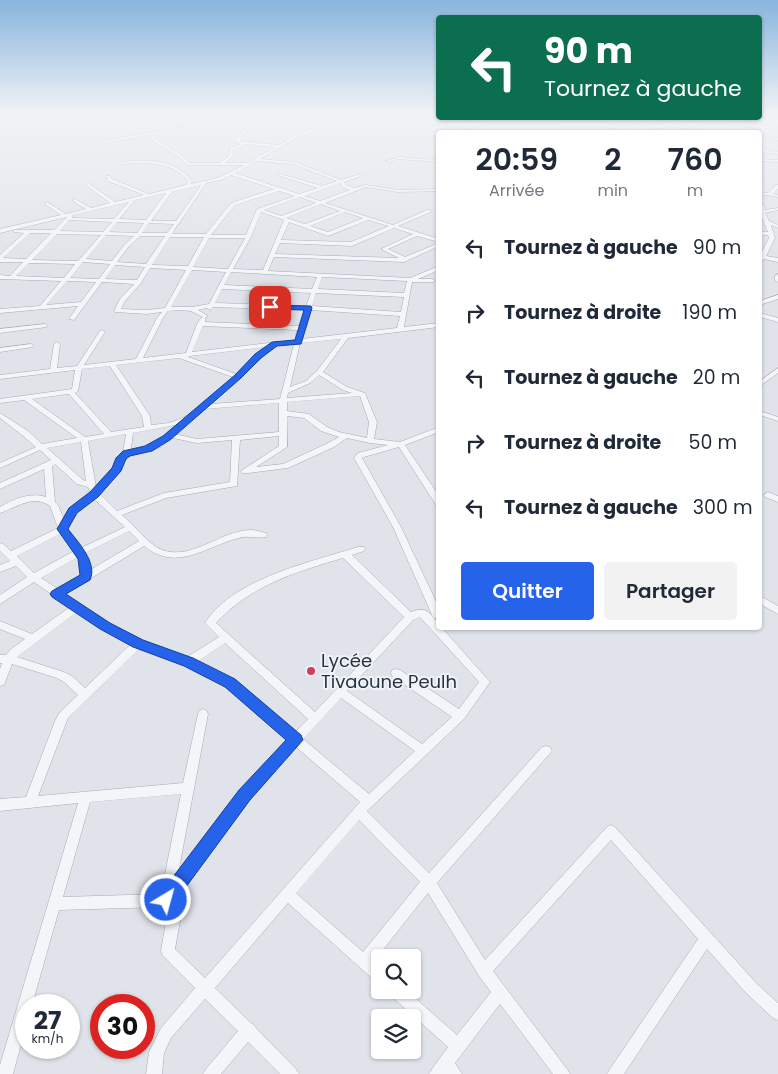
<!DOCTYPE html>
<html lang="fr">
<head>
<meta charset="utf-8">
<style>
  body { margin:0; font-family:Poppins,sans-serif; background:#f2f2f3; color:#1f2937; height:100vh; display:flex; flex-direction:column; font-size:19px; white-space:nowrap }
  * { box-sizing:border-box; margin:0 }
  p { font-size:16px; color:#747a83 }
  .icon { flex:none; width:28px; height:28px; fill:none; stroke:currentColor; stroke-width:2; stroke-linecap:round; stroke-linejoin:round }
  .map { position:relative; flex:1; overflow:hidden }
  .panel { position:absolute; left:436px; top:130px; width:326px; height:500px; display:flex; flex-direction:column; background:#fff; border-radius:5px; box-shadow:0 1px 4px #0004 }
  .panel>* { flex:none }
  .guide { position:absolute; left:436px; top:15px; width:326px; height:105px; border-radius:5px; box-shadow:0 1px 4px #0004; background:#0b6e4f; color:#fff; overflow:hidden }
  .fabs { position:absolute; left:371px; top:949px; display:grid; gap:10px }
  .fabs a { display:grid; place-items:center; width:50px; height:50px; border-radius:5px; background:#fff; box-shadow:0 1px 4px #0004; font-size:25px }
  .speed { position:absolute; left:15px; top:994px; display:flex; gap:10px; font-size:25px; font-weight:700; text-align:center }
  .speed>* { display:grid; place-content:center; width:65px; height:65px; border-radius:50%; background:#fff; box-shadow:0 1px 4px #0004; line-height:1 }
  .speed small { font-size:12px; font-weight:400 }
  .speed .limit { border:8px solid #d22; background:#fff; color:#111 }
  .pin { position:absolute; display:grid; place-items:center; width:42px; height:42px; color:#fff; margin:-21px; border-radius:10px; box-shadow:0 2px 8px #0006 }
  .me { position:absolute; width:55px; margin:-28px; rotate:37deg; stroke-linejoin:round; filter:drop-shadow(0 0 4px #0008) }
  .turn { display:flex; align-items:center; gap:18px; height:105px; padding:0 25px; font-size:22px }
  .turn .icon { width:65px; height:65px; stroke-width:2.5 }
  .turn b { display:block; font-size:35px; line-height:42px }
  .eta { display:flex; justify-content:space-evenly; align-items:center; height:85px; text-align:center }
  .eta b { font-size:30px; font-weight:600; line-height:35px }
  .primary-button { display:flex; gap:10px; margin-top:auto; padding:10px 25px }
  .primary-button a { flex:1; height:58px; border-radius:5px; background:#2563eb; color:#fff; font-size:20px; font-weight:600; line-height:58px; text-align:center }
  .primary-button a+a { background:#f2f2f3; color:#1f2937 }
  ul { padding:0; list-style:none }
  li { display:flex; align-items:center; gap:15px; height:65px; padding:0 25px }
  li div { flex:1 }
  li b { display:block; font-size:19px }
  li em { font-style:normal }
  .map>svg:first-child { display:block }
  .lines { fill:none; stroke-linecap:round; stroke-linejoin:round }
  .minor-casing { stroke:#a5abb4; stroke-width:1 }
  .minor { fill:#f3f5f8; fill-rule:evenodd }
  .route { fill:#2563eb; stroke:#184099 }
  .poi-dot { fill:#d73c5d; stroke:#eff3f7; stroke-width:2 }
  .labels { text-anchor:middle; stroke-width:4; stroke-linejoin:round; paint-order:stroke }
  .poi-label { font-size:18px; fill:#273342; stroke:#eff3f7; text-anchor:start }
</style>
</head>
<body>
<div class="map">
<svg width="778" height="1074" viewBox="0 0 778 1074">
  <rect width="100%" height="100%" fill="#e0e4ea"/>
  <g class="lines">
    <g class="minor-casing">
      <path id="minor" d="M3,114h5l-8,3v-2z
        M293,114h8l-39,7 -26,3 11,7 -8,10 39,4 22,-12 19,-7 33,-9 20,-3c-12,5 -29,7 -42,11 -25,8 -47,20 -70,34l35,3 46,18 20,-6v2l-17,6 2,3 8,3 12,-3 32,5 41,-1v2l-41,1 -32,-5 -41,16 68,22 34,-15h4v2l-33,14 41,13v3l-22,-6 -29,13 17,8 34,-14v3l-35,16 -130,-5 -6,14 142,7 29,-12v4l-21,9h14l2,1v2h-22l-8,45 35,-4v4l-91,11 -25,34 24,15 18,6 12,29 -3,17 26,3 39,-15v5l-34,13 34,51v10l-3,-1 -37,-58 -35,10 -2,1 39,69 38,81v10h-5l-2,-3 -39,-88 -39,-69 4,-5 30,-8 -18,-2 -23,-5 -13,9 -46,21 -40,5h-6l-1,-2 38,-25v-10l-39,4 -3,46 -71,12 -44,17c12,10 26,29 40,35 30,11 59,-20 89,-20 5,0 10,2 15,3l1,2 -1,2c-9,2 -17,-2 -27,1 -33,8 -62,35 -95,8l-79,48 43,29 34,17 45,17 32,-20 -14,-14c27,-44 106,-61 153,-76h6l1,2 -1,2 -12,4 59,57c17,-6 17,0 28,12v4h3l48,54 -26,37 -97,92 62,62 113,-126 4,-1 4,1 2,4 -115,132 48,77 122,-133 4,-2 4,2 142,157 21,19v17l-5,-2 -26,-24 -40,-45 -83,125h-17l3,-5 88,-130 -87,-99 -118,131 74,98 3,5h-17l-53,-70 -45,59 7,11h-33l3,-5 16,-22 -58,-52 -2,-5h18l51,45 34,-43 -12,-16 -51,-83 -54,68 6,6v16l-5,-2 -87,-78 -73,85 36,35 3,2 2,3 40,41 3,5h-19l-32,-32 -27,32h-18l3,-5 32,-38 -33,-32 -34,39 -7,15 -2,21h-16l3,-22 12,-24 34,-40 -32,-32 -2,-5 6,-35 -5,-9 -103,3 -27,95h-6v21l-13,48h-13v-9l78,-262 -78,8v-12l26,-2 29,-76 5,-9 18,-17 -14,-13 -7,-4 -45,-14 -8,21 -4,1v-17l2,-6h-2v-8h6l5,-6 14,-10 -25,-10v-8l32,13 38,-27 -36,-25 -34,22v-9l27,-18 -11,-11 -16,6v-7l10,-4 -10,-10v-8l3,1 8,7 47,-23 -8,-22c-17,-12 -32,1 -50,7v-6c14,-8 30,-15 46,-10l-2,-28 -44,20v-6l51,-23 -11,-10 -40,18v-5l36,-16 -14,-12 -22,-17v-5l28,18 14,13 35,-6 -53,-38 -24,3v-4l72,-10 3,-19 -75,9v-4l50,-6 4,-25 3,-2 3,2 -3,24 20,-2 23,-35 2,-1 3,2 -21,33 52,-6 21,-41 5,-6 -15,2 -32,-2 -1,-1 6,-12 14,-15 -32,-2 -28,38 -5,-1 9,-13 -78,7v-4l40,-3 21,-25 -61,-2v-4l10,1 13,-14h-23v-7l24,-22 -10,-1v-2h40l13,-13 -67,16v-4l61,-14 -16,-11v-1l2,-1 19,12 20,-5 -13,-8v-2h2l16,9 19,-5 -24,-18 2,-2 27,19 29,-7 -36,-14 -2,-5h4l2,3 37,15 37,-9 2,-4c-17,-21 -44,-18 -68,-17l-1,-2c26,-3 56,-4 73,19l-1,3 27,-6 26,-13h-57l-8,-8 -26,-16 -2,-3 5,-4 -57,10 -1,-2 71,-13 93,-10zM231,124l12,7 -9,11 7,2 -11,4 -1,8 -9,7h-31l-8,-8 -26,-17 6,-5 8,-2zM245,144l30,3 -27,16h-23l8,-7v-6zM256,161l37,3 44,17 -15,5 -45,-13v2l41,13 -19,6 -64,-21zM231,175l43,14 -43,14 -25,31h-34l6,-10 3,-1 -1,-1 26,-39 15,-3zM340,183l2,4 8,3 -30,11 -16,-5zM201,185l-25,36h-25l21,-29zM279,191l16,5 -38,13 -11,26h-35l24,-30zM166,193l-20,27 -27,-1 16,-19zM300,197l16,6 -35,13 -17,-6zM129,202l-15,17 -42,-1 1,-3zM321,204l19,7 -35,13 -19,-6zM261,212l23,8 -21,50 -30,-1 18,-32zM345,212l18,6 -35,14 -18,-6zM69,220l43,2 -9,10 -43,-1zM368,220l21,6 -38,16 -70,-2 8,-18 39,14zM117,222l27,1 -7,10 -28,-1zM149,223l25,1 -7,9h-25zM394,228l19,6 -32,15 18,9 -124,-4 5,-11 72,3zM30,233h21l-25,26 -23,-1zM57,234l44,1 -23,26 -46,-1zM106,235l28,1 -9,8 -13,17 -26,-2zM140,236h25l-19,28 -29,-2 12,-16zM170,237h34l-16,29 -36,-1zM209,238h36l-17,31 -35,-2zM83,262l27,2 -11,15 -29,-1zM29,263l46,1 -11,14 -48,-2zM115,265l30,2 -8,13 -32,-1zM150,268l36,2 -21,38 -18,2 -26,-1 4,-8 16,-18zM192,270l34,2 -17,32 -17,3h-21zM231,272l86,5 -5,12 -88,-4zM322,277l85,4 -3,12 -86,-4zM67,281l29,1 -15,20 -35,3zM222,289l89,4 -5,13 -91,-3zM316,293l88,4 -3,15 -89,-6zM213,307l92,3 -6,16 -94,-4v-4l3,-2 -10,-6 9,-2 3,2zM179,310l12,1 12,6 -2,1 -4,6 -11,29 -43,5 20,-40 5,-7zM310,310l90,6 -3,12 -96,11zM203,326l94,4 -2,10 -103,12zM341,339l-24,32 -11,10 -16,6 10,-44zM294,344l-14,55 -69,5 64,-58zM266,347l-30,27 -48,-17 2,-1zM179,358l54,19c-17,16 -36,36 -58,44 -7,3 -16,3 -24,4l-1,-9 -34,-51zM110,366l32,50 2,11 -33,5 -36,-39 3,-2 4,-22zM319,375l24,15 9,3 -65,5 1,-5 22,-10zM68,394h1l35,40 -19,3 -53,-38zM360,396l9,26 -2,16 -28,-6 -12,-5 -18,-13 -22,-3v-9zM279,403v29l-82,7 -22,-5 12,-10v-3l18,-12zM287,416l17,2 17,13 18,6 -11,6 -45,21 -27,3 31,-20zM176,425l-21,18 -8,4 -16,2 2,-16zM126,434l-3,20 -5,2 -5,11 -17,20 -8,-46zM173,438l24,5 35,-3 -2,42 -66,11 -47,18 -17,-17 20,-24 4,-11 10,-6 14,-2 13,-4 7,-7zM81,442l5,39 -3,-1 -36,-32zM55,464l22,20 11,3 3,6 -21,15 -6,12 -6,-15 -3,-3 -3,-36zM94,499l31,28 -44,21 -14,-19 9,-17zM129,531l10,10 -49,29 -1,-11 -4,-6zM62,533l12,18 -40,22 -17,-17zM78,557l2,2 1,16 -23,14 -17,-11zM343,558l61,59 -89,95 -99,-89c35,-38 80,-51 127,-65zM77,612l25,17 29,15 -46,44 -13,-12 -8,-4 -47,-15zM420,617l59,65 -20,27 -59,-39 -4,-1 -4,1 -1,3 1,3 60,41 -30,27 -75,-53 66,-71zM225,643l83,76 -13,13 -61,-52 -37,-18zM140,648l44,17 42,21 62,54 -48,51 -62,83 30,-160 -1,-3 -4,-2 -4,2 -1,3 -15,69 -145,13 30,-78zM341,698l74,53 -46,43 -66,-55zM296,747l64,55 -155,176 -30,-29 6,-34 -7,-14 74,-102zM181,794l-20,100 -98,3 27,-95zM359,820l61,62 -57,70 -67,-59z
        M409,114h4l20,8 12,1 90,-2 67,2 20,4 50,-8 2,1 -48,8 5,4 -23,-6 -93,-3 -43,2 -10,6 1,1h-4v-2l7,-5c-20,1 -40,0 -57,-11z
        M680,118l98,9v2l-14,-1 1,9 13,1v2l-13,-1 1,11 12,2v2l-18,-2v-2h2l-2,-23 -81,-7z
        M730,118l48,2v2l-46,-3z
        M665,123h2l43,9h-5l-38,-7 -19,7h-4z
        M398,157l41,3v2l-41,-3 -10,3 -2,-1z
        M760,159l18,1v2l-18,-1z
        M776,185h2v4l-5,5 5,1v2l-18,-3v-2l8,1z
        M760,201l5,6v3l13,-2v2l-13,3 4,8 9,4v3l-7,-3 4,13 -9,18 12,2v4l-14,-3 -4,5v-9l9,-17 -1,-3 -8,1v-4h8l-8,-19z
        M778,274v8l-3,-2v-4z
        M778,295v4l-18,6v-4z
        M760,313l18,5v4l-18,-5z
        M45,324l3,2 -1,1 -47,6v-4z
        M31,344l3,2 -1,1 -33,5v-4z
        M778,368v5l-18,13v-5z
        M760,411l18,6v4l-18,-6z
        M768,492l10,4v6l-13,-5 -1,-2z
        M760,596l18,10v8l-18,-10z"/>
    </g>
    <use href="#minor" class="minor"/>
  </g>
  <linearGradient id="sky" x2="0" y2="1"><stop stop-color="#88b4dd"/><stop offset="0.43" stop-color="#f1f3f6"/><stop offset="1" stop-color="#f1f3f6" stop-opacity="0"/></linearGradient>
  <rect width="778" height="264" fill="url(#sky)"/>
  <path class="route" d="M267,305l44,1 1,2 -11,36 -24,2 -16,12 -20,20 -71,62 -18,11 -22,5 -4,3 -5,12 -23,26 -21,16 -9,16c10,13 30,34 22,51l-24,14 44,29 33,17 50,18 42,21 66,56 2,5 -53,60 -78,106 -6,3 -6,-3 -3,-6 3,-6 79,-104 47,-50 -61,-53 -41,-21 -51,-19 -33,-18 -48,-32 -2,-3 2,-3 28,-16 -2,-16 -21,-30 12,-21 21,-16 22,-24 4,-10 7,-7 22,-5 18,-10 72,-61 20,-21 17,-12 23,-2 9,-30 -34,-1h-3z"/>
  <circle class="poi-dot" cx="311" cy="671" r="5"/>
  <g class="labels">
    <g class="poi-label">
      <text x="321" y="667">Lycée<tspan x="321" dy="21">Tivaoune Peulh</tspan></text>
    </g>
  </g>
</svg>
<div class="fabs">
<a><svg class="icon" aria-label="search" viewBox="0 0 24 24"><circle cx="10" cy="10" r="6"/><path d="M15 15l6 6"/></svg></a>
<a><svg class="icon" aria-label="layers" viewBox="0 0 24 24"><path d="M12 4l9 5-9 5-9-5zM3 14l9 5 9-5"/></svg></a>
</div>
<div class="speed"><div>27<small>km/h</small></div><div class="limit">30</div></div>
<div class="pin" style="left:270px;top:307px;background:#d93025"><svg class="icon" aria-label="arrive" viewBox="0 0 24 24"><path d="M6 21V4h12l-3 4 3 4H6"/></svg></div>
<svg class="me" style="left:166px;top:900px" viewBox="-20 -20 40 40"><circle r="17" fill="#2563eb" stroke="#fff" stroke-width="3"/><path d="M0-11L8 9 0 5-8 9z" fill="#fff"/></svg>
<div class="guide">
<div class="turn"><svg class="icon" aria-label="left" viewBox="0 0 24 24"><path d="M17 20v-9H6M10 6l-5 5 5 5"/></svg><div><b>90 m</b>Tournez à gauche</div></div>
</div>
<section class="panel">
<div class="eta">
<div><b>20:59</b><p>Arrivée</p></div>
<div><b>2</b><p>min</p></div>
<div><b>760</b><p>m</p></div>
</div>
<ul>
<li><svg class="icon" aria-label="left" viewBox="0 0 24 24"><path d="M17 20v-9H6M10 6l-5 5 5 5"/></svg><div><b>Tournez à gauche</b></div><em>90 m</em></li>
<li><svg class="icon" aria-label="right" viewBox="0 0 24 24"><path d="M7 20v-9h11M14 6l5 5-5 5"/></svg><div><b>Tournez à droite</b></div><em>190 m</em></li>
<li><svg class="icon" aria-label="left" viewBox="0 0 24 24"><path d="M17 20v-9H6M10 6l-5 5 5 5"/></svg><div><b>Tournez à gauche</b></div><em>20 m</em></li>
<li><svg class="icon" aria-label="right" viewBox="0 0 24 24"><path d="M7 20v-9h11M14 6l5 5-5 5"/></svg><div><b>Tournez à droite</b></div><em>50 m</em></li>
<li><svg class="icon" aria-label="left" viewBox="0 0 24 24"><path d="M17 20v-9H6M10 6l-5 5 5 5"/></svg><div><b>Tournez à gauche</b></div><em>300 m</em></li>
</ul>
<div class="primary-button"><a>Quitter</a><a>Partager</a></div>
</section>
</div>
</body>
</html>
